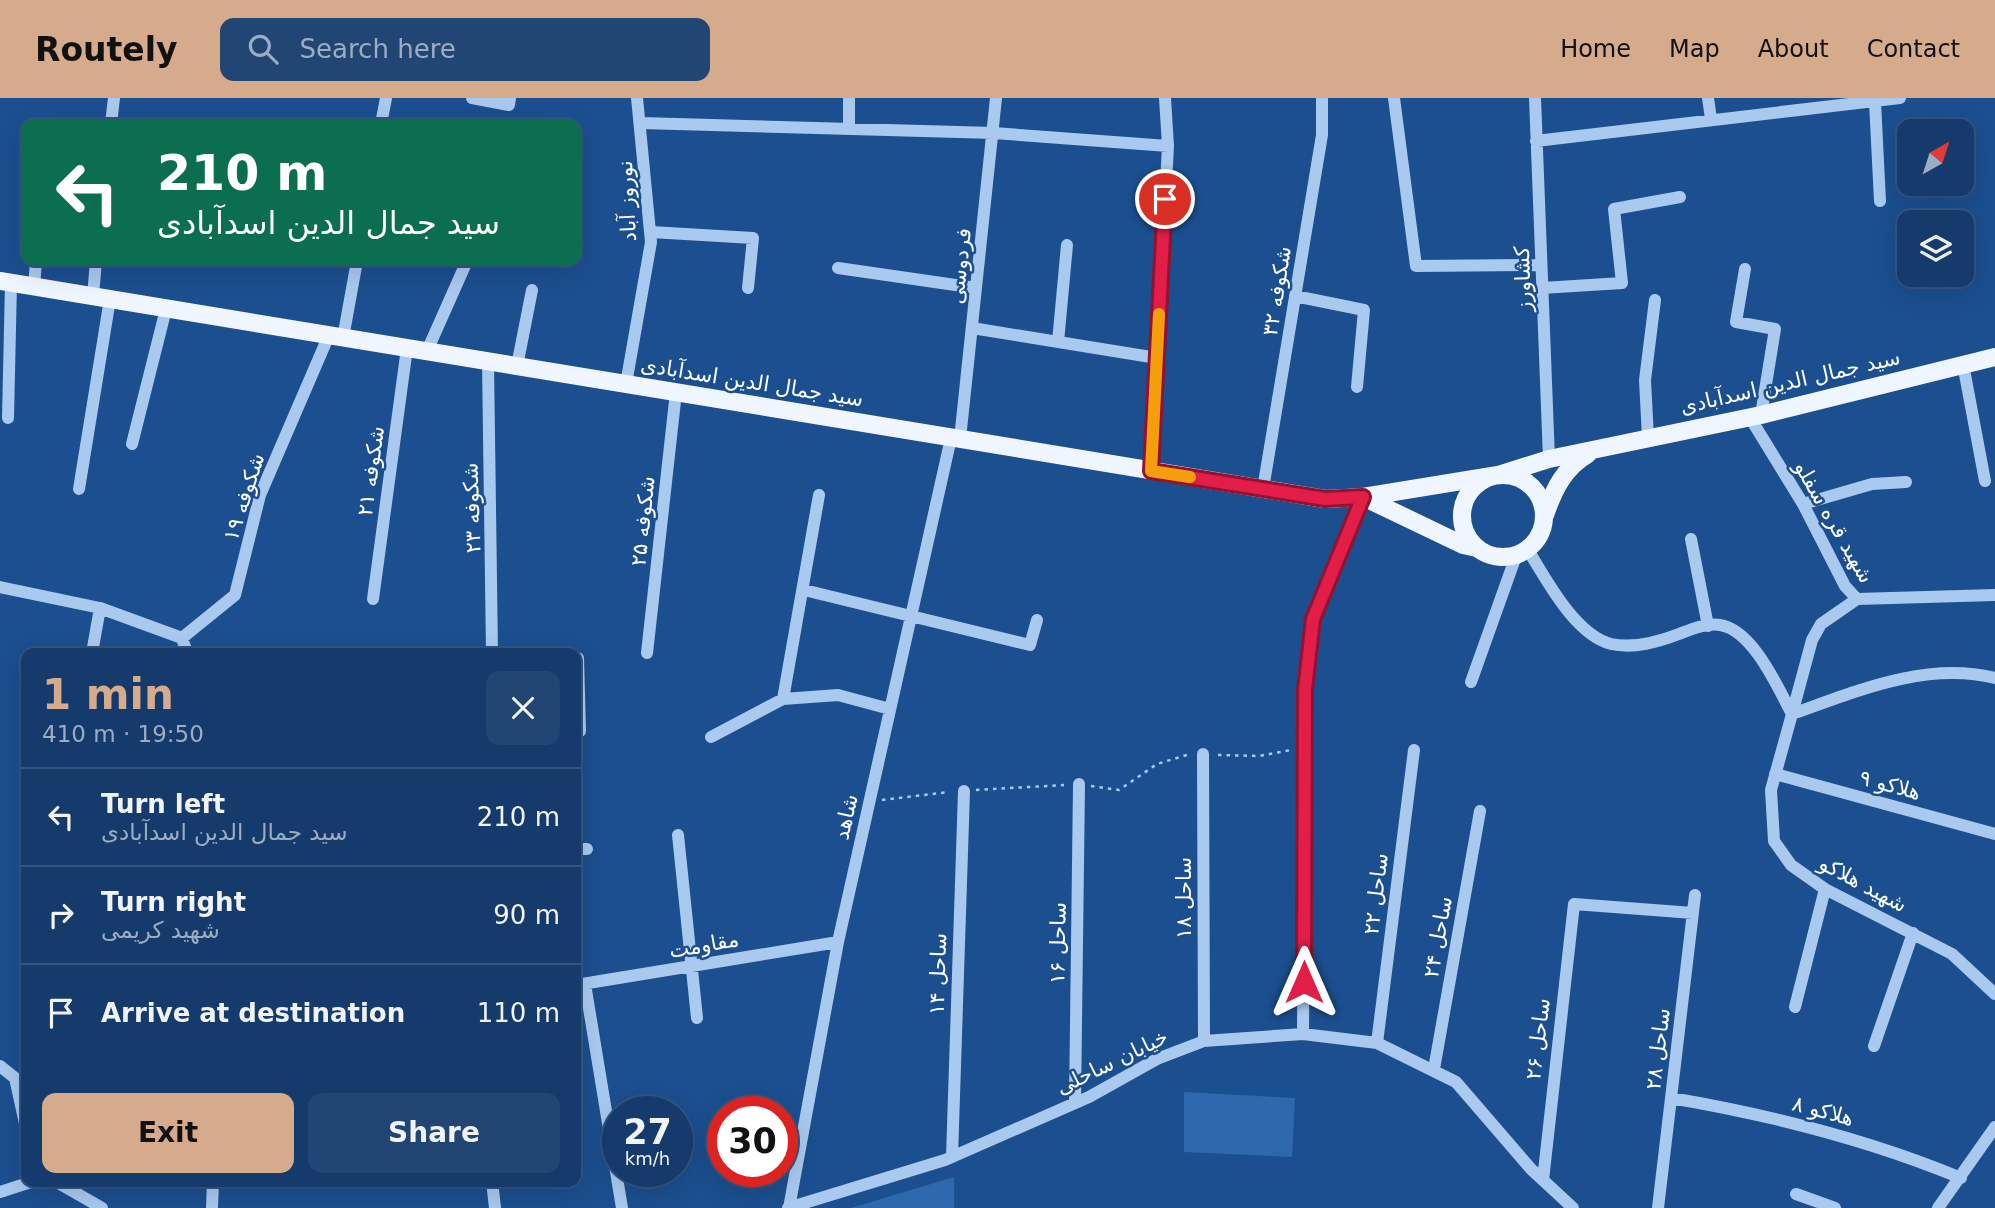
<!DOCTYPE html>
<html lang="en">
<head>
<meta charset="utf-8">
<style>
  body { margin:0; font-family:"DejaVu Sans",Cairo,sans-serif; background:#214673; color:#f1f3f6; height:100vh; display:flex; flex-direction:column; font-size:26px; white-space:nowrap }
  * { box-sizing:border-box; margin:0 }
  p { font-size:23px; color:#9dadc1 }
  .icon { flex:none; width:38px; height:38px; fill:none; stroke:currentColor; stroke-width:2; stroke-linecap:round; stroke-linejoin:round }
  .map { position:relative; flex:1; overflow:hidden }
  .panel { position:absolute; left:21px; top:550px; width:560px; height:539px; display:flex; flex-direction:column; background:#143b6b; border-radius:14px; box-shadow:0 7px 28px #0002,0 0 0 2px #33557e }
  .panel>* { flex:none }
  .hud { position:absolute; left:21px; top:21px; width:560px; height:147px; border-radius:14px; box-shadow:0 7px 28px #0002,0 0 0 2px #33557e; background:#0b6e4f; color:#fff; overflow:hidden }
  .needle { width:46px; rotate:39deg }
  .buttons { position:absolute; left:1897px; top:21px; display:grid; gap:14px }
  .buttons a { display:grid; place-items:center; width:77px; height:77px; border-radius:14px; background:#143b6b; box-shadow:0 7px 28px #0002,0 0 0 2px #33557e; font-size:35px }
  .speed { position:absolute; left:602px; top:998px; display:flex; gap:14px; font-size:35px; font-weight:700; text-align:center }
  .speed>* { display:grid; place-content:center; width:91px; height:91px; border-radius:50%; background:#143b6b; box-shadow:0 7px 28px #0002,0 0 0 2px #33557e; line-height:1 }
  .speed small { font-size:18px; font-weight:400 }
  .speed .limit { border:10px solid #d22; background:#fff; color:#111 }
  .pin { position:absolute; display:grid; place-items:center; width:60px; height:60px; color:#fff; margin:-30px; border:4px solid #fff; border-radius:50%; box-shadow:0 2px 7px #0007 }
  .me { position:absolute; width:77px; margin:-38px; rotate:0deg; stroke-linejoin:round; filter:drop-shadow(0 0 5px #0008) }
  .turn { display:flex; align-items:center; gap:24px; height:147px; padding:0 21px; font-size:32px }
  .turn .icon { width:91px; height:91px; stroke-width:2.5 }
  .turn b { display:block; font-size:49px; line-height:60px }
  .round { display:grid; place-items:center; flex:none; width:74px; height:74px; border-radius:14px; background:#214673 }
  .summary { display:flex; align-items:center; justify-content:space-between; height:119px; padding:0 21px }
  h1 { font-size:42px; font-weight:700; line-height:52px; color:#d6ab8b }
  .button { display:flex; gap:14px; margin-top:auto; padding:14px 21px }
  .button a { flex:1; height:80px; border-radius:14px; background:#d6ab8b; color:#111; font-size:28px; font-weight:700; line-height:80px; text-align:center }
  .button a+a { background:#214673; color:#f1f3f6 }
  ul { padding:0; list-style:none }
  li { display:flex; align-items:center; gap:21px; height:98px; padding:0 21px; border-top:2px solid #33557e }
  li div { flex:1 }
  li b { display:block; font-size:26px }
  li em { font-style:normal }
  header { display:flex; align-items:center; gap:42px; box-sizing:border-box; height:98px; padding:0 35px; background:#d6ab8b; color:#111 }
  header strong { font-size:33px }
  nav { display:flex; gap:38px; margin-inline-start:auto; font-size:24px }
  .search { width:490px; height:63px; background:#214673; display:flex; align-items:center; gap:18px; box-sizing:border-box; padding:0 24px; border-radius:14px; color:#9dadc1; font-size:26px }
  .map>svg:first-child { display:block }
  .green { fill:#2e69ad }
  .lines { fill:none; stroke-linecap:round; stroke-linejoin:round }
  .path { stroke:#a9c9ee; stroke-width:2.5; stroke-dasharray:3.5 5; stroke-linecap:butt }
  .minor { stroke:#a9c9ee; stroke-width:12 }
  .major { stroke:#f0f6ff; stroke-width:18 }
  .route-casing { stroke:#92132f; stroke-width:18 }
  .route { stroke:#e11d48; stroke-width:12 }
  .slow { stroke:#f59e0b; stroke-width:12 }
  .labels { text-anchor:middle; stroke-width:5; stroke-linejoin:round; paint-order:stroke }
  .street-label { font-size:21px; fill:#fff; stroke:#1b4f8f }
</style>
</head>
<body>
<header>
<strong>Routely</strong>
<div class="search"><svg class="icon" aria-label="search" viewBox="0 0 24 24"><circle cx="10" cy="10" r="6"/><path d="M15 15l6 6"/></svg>Search here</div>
<nav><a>Home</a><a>Map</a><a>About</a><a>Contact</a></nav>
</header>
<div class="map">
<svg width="1995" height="1110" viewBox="0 0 1995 1110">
  <rect width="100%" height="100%" fill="#1b4f8f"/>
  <path class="green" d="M1184,994l111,6 -3,59 -108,-5z
    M954,1079v31h-103z"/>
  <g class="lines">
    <path class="path" d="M1218,657l41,1 32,-6
      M1091,688l28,4 38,-26 33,-10
      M976,692l88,-5
      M882,702l67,-8"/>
    <path class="minor" d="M472,0l37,7 1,-7
      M849,0v29
      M1394,0l22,168 125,-1
      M1535,0l14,361
      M1708,0l3,21
      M1875,4l5,99
      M641,25l353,10 174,13
      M111,26l3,-26
      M381,26l5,-26
      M1536,43l364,-43
      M651,134l102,6 -5,50
      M838,170l138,20
      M1745,171l-9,53 39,7 -14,86
      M34,189l2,-26
      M1542,190l80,-5 -8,-74 66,-12
      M93,198l3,-35
      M1295,198l69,14 -7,77
      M972,230l185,30
      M343,240l14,-77
      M1058,244l9,-97
      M427,253l40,-90
      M488,264l4,291
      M1963,266l22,117
      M517,268l15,-76
      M626,286l25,-142 -14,-144
      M1749,318l54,88 42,82 12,13 138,-4
      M8,320l3,-135
      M1648,340l-3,-58 10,-80
      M960,341l36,-341
      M132,346l34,-135
      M1151,373l17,-325 -3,-48
      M79,391l31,-190
      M1263,391l59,-354v-37
      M1803,406l69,-20 34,-2
      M1691,441l17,87
      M1528,452c18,29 47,85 83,94 23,5 47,-2 68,-10 13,-5 27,-11 41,-9 33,5 58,63 72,89l-21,76 3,51 17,24 34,24 127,65 43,40
      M0,489l100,21 82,30
      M804,492l226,55 7,-25
      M373,501l34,-251
      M92,555l8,-45
      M187,555l-5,-15 53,-43 25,-100 69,-160
      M647,555l29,-261
      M1471,584l45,-126
      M783,601l36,-204
      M1792,616c65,-23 134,-53 203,-36
      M1792,616l20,-74 9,-16 36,-25
      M576,634l4,-1 -2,-73
      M711,639l72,-38 55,-4 52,14
      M1203,656l1,287
      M1775,676l220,60
      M678,737l19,183
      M576,751h11
      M585,886l37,224
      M576,887l262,-43
      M1795,909l30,-118
      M1303,936l2,-344 8,-71 50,-122
      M1377,945l37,-293
      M1874,948l39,-113
      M0,968l15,12 11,50
      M1434,971l46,-258
      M1671,1000c100,17 196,41 290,80
      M1075,1005l4,-319
      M952,1059l12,-366
      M1543,1082l31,-276 119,9
      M55,1083l47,27
      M492,1083l3,27
      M0,1094l34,-11
      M1796,1096l39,14
      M212,1110l1,-27
      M788,1110l157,-48 144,-63 68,-38 47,-18 99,-7 74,9 79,39 75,87 42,39
      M789,1110l49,-266 113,-504
      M1658,1110l37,-313
      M1938,1110l57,-81"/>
    <path class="major" d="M0,183l1325,218 38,-2 135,-22 51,-16 212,-44 234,-58
      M1462 418a41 41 0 1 1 82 0a41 41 0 1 1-82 0Z
      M1363,399l100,48 14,3
      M1545,417c9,-26 19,-47 43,-61"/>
  </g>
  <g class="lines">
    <g class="route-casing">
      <path id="route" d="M1165,101l-14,272 174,28 38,-2 -50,122 -8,71 -1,292"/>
    </g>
    <use href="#route" class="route"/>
    <path class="slow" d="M1159,216l-8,157 39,6"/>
  </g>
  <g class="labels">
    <g class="street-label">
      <text transform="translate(627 103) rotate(-93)" y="7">نوروز آباد</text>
      <text transform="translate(960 168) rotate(-84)" y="7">فردوسی</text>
      <text transform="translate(1523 181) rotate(-92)" y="7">کشاورز</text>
      <text transform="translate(1277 193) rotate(-81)" y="7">شکوفه ۳۲</text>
      <text transform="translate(752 284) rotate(9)" y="7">سید جمال الدین اسدآبادی</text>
      <text transform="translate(1790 284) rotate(-13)" y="7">سید جمال الدین اسدآبادی</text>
      <text transform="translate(371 373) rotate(-82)" y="7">شکوفه ۲۱</text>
      <text transform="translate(244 399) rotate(-72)" y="7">شکوفه ۱۹</text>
      <text transform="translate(472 410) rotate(-92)" y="7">شکوفه ۲۳</text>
      <text transform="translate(643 423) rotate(-84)" y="7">شکوفه ۲۵</text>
      <text transform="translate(1834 424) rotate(60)" y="7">شهید قره سفلو</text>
      <text transform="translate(1890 687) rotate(15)" y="7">هلاکو ۹</text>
      <text transform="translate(846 719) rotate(-77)" y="7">شاهد</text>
      <text transform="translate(1863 786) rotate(28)" y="7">شهید هلاکو</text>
      <text transform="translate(1376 796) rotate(-83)" y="7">ساحل ۲۲</text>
      <text transform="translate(1184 800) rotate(-90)" y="7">ساحل ۱۸</text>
      <text transform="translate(1438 839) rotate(-80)" y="7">ساحل ۲۴</text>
      <text transform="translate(1058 845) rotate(-89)" y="7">ساحل ۱۶</text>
      <text transform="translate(704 847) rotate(-10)" y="7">مقاومت</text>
      <text transform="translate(938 876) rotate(-88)" y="7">ساحل ۱۴</text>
      <text transform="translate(1538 941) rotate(-83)" y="7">ساحل ۲۶</text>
      <text transform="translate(1658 951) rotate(-83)" y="7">ساحل ۲۸</text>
      <text transform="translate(1112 964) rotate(-26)" y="7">خیابان ساحلی</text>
      <text transform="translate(1823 1013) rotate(15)" y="7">هلاکو ۸</text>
    </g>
  </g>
</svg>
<div class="buttons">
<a><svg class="needle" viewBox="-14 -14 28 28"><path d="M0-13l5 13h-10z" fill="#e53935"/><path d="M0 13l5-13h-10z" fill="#9dadc1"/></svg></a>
<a><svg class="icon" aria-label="layers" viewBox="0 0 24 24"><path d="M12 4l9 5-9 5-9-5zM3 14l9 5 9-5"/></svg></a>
</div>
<div class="speed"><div>27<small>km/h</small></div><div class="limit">30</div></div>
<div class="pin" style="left:1165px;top:101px;background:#d93025"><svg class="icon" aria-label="arrive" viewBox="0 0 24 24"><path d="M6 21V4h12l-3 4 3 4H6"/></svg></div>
<svg class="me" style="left:1304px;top:884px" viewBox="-20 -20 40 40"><path d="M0-17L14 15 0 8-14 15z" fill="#e11d48" stroke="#fff" stroke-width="4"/></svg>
<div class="hud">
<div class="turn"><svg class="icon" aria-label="left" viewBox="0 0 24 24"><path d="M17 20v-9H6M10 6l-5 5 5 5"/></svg><div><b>210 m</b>سید جمال الدین اسدآبادی</div></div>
</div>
<section class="panel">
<div class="summary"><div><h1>1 min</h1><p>410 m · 19:50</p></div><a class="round"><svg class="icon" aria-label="close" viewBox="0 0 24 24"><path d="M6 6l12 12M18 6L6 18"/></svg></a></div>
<ul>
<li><svg class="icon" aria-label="left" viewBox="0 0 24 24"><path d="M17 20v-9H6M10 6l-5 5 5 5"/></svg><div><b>Turn left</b><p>سید جمال الدین اسدآبادی</p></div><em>210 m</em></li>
<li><svg class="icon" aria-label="right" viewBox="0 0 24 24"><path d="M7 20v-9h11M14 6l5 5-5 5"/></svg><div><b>Turn right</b><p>شهید کریمی</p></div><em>90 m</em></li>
<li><svg class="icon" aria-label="arrive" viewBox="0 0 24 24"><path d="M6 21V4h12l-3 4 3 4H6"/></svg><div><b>Arrive at destination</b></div><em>110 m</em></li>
</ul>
<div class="button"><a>Exit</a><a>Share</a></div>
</section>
</div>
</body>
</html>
